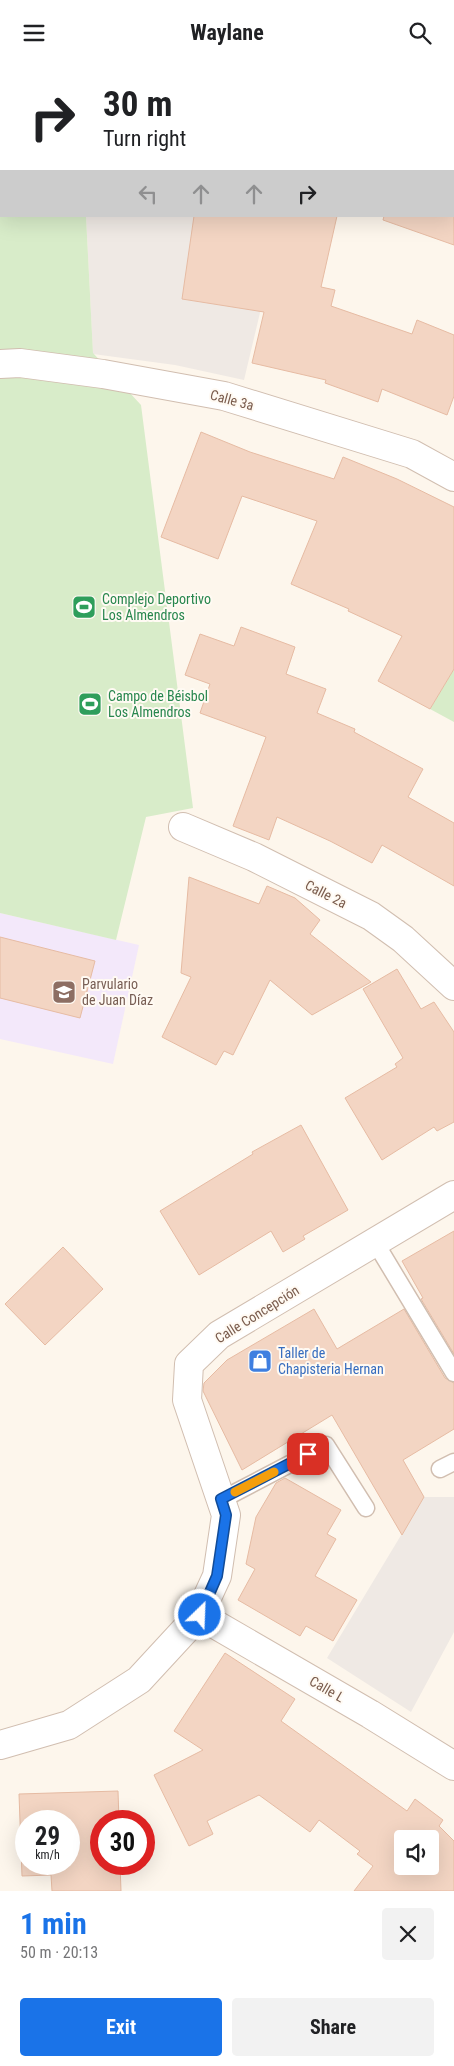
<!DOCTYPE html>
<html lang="en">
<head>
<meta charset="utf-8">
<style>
  body { margin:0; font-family:"Roboto Condensed",sans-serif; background:#f2f2f2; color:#202124; height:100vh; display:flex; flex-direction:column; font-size:19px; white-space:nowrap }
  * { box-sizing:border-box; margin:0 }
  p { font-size:16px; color:#757577 }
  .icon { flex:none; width:28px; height:28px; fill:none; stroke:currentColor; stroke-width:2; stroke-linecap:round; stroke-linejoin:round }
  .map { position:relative; height:1826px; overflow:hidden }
  .side { display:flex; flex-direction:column; background:#fff; flex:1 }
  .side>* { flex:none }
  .top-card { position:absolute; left:0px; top:0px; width:455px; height:152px; box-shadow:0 5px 20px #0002; background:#fff; color:#202124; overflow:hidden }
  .buttons { position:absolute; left:394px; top:1765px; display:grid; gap:10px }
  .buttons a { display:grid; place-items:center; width:45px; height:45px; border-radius:5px; background:#fff; box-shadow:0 5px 20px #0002; font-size:25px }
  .speed { position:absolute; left:15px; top:1745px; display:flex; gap:10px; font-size:25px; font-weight:700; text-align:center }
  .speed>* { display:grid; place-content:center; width:65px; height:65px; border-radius:50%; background:#fff; box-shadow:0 5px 20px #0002; line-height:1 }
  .speed small { font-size:12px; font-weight:400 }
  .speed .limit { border:8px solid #d22; background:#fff; color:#111 }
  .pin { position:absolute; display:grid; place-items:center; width:42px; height:42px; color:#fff; margin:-21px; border-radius:10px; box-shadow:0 2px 8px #0006 }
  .me { position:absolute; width:55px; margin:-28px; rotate:24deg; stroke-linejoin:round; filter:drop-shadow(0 0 4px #0008) }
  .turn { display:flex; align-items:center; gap:18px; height:105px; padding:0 20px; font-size:22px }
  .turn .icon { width:65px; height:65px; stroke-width:2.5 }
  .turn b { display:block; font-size:35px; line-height:42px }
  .lanes { display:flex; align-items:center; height:48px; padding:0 20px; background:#0003; justify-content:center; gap:25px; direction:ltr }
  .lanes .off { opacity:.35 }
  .round { display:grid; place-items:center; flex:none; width:52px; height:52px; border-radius:5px; background:#f2f2f2 }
  .overview { display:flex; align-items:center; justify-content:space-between; height:85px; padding:0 20px }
  h1 { font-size:30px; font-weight:700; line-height:38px; color:#1a73e8 }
  .button { display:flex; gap:10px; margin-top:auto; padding:10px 20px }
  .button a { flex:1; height:58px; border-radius:5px; background:#1a73e8; color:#fff; font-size:20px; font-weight:700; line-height:58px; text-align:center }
  .button a+a { background:#f2f2f2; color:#202124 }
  header { display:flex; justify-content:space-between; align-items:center; height:65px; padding:0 20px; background:#fff; font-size:22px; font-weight:700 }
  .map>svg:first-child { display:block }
  .industrial { fill:#efe9e4 }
  .education { fill:#f3e8fa }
  .green { fill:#d8ecc9 }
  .building { fill:#f3d5c3; stroke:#e6bba3; fill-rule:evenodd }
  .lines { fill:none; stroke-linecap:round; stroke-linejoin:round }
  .lane-casing { stroke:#d1beb0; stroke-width:19 }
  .street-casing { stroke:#d1beb0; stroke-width:30 }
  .lane { stroke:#fff; stroke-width:16 }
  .street { stroke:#fff; stroke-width:28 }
  .route-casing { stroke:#114b97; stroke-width:12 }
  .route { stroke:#1a73e8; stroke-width:9 }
  .slow { stroke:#f59e0b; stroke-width:9 }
  .labels { text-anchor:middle; stroke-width:4; stroke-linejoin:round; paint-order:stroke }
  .street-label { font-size:14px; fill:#7a5c4d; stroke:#fffaf3 }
  .leisure-label { font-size:14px; fill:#27864d; stroke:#fffaf3; text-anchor:start }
  .education-label { font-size:14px; fill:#785e54; stroke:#fffaf3; text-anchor:start }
  .shop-label { font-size:14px; fill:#366cbe; stroke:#fffaf3; text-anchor:start }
</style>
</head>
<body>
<header><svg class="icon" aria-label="menu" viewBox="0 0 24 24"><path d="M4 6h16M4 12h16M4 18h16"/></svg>Waylane<svg class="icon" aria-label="search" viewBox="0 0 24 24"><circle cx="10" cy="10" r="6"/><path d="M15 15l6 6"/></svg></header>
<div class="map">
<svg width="454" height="1826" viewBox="0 0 454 1826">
  <rect width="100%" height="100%" fill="#fdf6ec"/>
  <path class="industrial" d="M86,151h197l-39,164 -69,-15 -82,-11z
    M424,1432h30v135l-43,80 -84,-54z"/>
  <path class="education" d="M0,848l139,32 -26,119 -113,-25z"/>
  <path class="green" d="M0,0h78l-77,1v150h85l7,137 48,52 52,403 -47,9 -30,123 -116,-27z
    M454,604v53l-24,-13z"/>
  <path class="building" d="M194,151h143l-16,71 14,3 -4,16 81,28 5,-14 37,15v61l-7,19 -65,-26 -4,13 -53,-19 1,-3 -74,-17 12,-51 -82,-13z
    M384,151h70v29l-71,-25z
    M201,367l49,20 84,27 9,-22 54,22 57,28v162l-24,40 -52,-28 24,-45 -54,-25 1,-2 -58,-25 26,-63 -75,-25 -24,63 -57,-22z
    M241,562l54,20 -9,27 40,15 -9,24 38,16 -1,3 69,37 -15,28 46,26v63l-72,-41 -10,18 -42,-22 -53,-24 -8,23 -36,-14 33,-89 -66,-24 10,-29 -25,-9 15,-41 34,12z
    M189,812l70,27 8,-18 28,12 25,22 -10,14 61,48 -59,33 -42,-35 -37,75 -9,-4 -8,14 -54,-28 29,-60 -10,-4z
    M0,872l95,24 -15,57 -80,-20z
    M397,904l24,40 13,-7 20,30v90l-17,9 -3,-4 -52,33 -37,-62 52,-31 -2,-3 8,-6 -40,-69z
    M301,1060l47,85 -45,26 2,3 -22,13 -12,-21 -72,44 -39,-64 93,-57 -1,-2z
    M454,1166v123l-33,-55 2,-1 -21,-37z
    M63,1182l40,42 -58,56 -40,-41z
    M314,1244l23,40 67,-40 41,69 9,5v46l-51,31 21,37 -22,38 -70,-120 -90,55 -39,-79 1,-8 23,-23z
    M285,1413l56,32 -14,24 9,5 -21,37 42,24 -24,41 -27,-15 -6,10 -62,-36 17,-31 -9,-5 10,-47 20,-34z
    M225,1588l70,46 -14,22 126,90 8,-12 28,21 -4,6 15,15v50h-100l19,-25 -16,-12 3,-3 -41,-31 -9,12 -51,-37 -52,26 6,13 -24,12 -35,-71 49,-25 -29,-19zM402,1774h28v27h-28z
    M118,1726l1,30h-18v43h19l1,27h-69l-1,-16 -29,1 -3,-82zM26,1756h43v43h-43z"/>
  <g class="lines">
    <g class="lane-casing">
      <path id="lane" d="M375,1177l79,131
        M440,1404l14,-7
        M221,1435l105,-55 40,63"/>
    </g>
    <g class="street-casing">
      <path id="street" d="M0,299l20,-1 83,11 121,22 188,58 42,23
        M183,762l71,30 117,59 32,23 51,47
        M199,1550l171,99 84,52
        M0,1680l69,-20 70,-45 60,-65 18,-39 9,-61 -39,-115 2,-36 30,-29 235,-140"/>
    </g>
    <use href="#lane" class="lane"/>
    <use href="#street" class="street"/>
  </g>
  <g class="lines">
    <g class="route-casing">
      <path id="route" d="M200,1550l17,-39 9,-61 -5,-16 87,-45"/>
    </g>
    <use href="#route" class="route"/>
    <path class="slow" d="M235,1427l39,-20"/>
  </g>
  <defs>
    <g id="stadium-square" transform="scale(1.25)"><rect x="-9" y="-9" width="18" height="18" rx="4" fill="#2e9e5b" stroke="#fffaf3"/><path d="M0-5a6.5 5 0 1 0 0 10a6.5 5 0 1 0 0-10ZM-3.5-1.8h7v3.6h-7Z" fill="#fff"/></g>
    <g id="school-square" transform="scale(1.25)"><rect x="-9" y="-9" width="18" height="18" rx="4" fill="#8d6e63" stroke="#fffaf3"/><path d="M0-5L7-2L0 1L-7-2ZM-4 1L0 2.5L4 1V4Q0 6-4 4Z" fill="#fff"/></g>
    <g id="shop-square" transform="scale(1.25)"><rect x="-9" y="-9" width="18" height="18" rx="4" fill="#3f7fe0" stroke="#fffaf3"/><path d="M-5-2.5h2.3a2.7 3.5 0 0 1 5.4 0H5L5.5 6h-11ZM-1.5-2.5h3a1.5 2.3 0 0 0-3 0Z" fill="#fff"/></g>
  </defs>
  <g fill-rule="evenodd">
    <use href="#stadium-square" x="84" y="542"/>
    <use href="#stadium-square" x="90" y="639"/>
    <use href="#school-square" x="64" y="927"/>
    <use href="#shop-square" x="260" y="1296"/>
  </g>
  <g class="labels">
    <g class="street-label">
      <text transform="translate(232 335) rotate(15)" y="5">Calle 3a</text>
      <text transform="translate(326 829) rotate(27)" y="5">Calle 2a</text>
      <text transform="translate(257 1249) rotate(-32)" y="5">Calle Concepción</text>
      <text transform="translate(327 1624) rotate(30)" y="5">Calle L</text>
    </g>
    <g class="leisure-label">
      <text x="102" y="539">Complejo Deportivo<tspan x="102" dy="16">Los Almendros</tspan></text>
      <text x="108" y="636">Campo de Béisbol<tspan x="108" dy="16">Los Almendros</tspan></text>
    </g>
    <g class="education-label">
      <text x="82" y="924">Parvulario<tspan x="82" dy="16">de Juan Díaz</tspan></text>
    </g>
    <g class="shop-label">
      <text x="278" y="1293">Taller de<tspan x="278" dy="16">Chapisteria Hernan</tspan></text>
    </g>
  </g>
</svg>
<div class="buttons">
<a><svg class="icon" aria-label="sound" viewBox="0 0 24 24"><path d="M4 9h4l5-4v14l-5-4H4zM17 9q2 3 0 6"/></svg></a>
</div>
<div class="speed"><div>29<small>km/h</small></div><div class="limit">30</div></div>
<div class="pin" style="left:308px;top:1389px;background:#d93025"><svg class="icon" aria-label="arrive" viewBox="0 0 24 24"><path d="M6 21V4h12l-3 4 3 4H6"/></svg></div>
<svg class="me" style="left:200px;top:1550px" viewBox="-20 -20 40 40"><circle r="17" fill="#1a73e8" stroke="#fff" stroke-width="3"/><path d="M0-11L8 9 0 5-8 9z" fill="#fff"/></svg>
<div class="top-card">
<div class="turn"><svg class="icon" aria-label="right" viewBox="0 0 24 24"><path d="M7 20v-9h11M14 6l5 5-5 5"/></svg><div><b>30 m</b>Turn right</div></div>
<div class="lanes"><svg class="icon off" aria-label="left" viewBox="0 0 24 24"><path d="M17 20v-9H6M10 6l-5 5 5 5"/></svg><svg class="icon off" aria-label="ahead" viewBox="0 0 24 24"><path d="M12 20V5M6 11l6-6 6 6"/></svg><svg class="icon off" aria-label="ahead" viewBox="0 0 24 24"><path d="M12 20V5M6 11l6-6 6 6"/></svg><svg class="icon" aria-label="right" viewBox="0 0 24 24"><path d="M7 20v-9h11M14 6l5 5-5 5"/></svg></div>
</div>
</div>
<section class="side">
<div class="overview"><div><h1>1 min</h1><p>50 m · 20:13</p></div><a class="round"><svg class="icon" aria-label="close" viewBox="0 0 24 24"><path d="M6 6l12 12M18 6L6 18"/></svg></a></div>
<div class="button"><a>Exit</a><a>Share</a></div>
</section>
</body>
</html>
